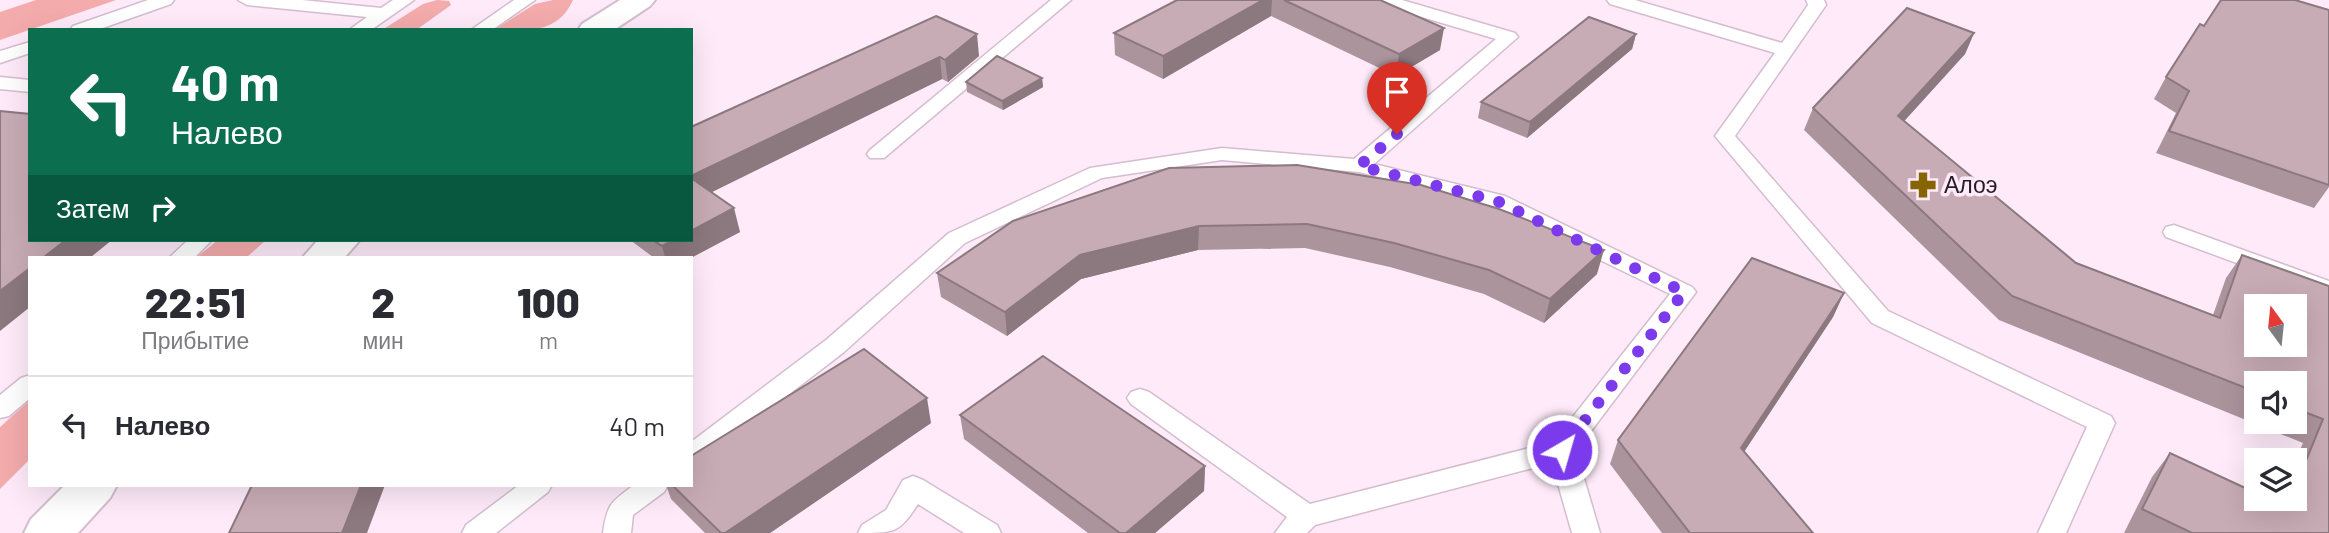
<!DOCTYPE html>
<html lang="ru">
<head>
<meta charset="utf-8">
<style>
  body { margin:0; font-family:Barlow,sans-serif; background:#f2f2f3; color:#2b2b33; height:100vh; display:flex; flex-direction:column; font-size:26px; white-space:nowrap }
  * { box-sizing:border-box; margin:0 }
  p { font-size:23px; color:#7c7c81 }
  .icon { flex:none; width:38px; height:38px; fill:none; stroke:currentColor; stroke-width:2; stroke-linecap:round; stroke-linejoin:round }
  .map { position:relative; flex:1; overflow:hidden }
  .drawer { position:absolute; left:28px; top:256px; width:665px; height:231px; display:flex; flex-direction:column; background:#fff; border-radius:0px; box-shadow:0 7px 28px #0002 }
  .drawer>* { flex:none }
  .guide { position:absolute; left:28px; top:28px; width:665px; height:214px; border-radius:0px; box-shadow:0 7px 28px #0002; background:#0b6e4f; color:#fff; overflow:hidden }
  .needle { width:46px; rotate:345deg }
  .controls { position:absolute; left:2244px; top:294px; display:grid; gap:14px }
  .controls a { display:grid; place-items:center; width:63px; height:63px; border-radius:0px; background:#fff; box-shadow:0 7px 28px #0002; font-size:35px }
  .pin { position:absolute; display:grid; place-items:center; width:60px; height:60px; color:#fff; margin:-72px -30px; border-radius:50% 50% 50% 0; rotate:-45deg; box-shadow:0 0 7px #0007 }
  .pin .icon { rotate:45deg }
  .me { position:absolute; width:77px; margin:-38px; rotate:38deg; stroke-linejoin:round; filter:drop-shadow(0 0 5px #0008) }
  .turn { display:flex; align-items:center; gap:24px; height:147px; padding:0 28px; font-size:32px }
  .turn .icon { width:91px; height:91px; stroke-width:2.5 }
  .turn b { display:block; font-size:49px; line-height:60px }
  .then { display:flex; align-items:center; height:66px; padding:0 28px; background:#0003; gap:14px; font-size:26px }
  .eta { display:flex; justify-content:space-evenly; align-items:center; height:119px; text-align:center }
  .eta b { font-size:42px; font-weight:800; line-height:49px }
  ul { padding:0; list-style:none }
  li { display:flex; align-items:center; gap:21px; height:98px; padding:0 28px; border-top:2px solid #e1e1e2 }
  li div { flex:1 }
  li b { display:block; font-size:26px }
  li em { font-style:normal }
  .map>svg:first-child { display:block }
  .green { fill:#f4abac }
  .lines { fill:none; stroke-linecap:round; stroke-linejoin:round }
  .lane-casing { stroke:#d4bdcf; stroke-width:3 }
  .secondary-casing { stroke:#d4bdcf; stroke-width:4 }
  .lane { fill:#fff; fill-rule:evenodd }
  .secondary { fill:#fff; fill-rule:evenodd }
  .wall { fill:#ac949c; fill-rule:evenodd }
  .shaded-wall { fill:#8c787f }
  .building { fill:#c8acb5; stroke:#8c787f; stroke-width:2; fill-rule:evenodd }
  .route { stroke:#7c3aed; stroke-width:12; stroke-dasharray:0 21.6 }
  .labels { text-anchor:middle; stroke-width:7; stroke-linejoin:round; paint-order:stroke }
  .poi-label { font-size:23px; fill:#251d23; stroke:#feeaf9; text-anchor:start }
</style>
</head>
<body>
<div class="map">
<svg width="2329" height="533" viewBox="0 0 2329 533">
  <rect width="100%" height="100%" fill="#feeaf9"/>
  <path class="green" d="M36,0h80l-116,40v-28z
    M437,0l12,1 2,4 -35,25h-34l41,-26z
    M553,0h20c-16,35 -46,30 -79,30l41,-26z
    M218,240h48l-19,17h-50z
    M30,400v59l-30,30v-62z"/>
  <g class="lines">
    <g class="lane-casing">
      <path id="lane" d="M148,0h26l-3,4 -74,26h-27l3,-4z
        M238,0h64l79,8 12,-8h21l-43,30h-22l18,-13 -120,-12z
        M514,0h21l-43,30h-21z
        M1051,0h20l-187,158h-14l-3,-4 3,-4z
        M1375,0h27l113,33 3,4 -144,127 131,32 187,91 4,5 -120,159 24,82h-28l-20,-70 -237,62 -8,8h-32l12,-16 -156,-113 -4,-6 4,-6 9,-3 9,3 161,112 243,-62 117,-148 -181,-88 -130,-34 -137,-12 -120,18 -137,65 -121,109 -144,111 -9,3v-24l135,-102 123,-107 141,-65 132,-20 132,11 142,-120 -118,-35z
        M1607,0h28l147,43 26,-38 -2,-5h18l2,5 -91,131 153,175 223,105 4,7 -49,110h-28l49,-106 -215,-104 -157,-187 60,-83 -165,-49z
        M30,42v11l-30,10v-12z
        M0,77l30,3v12l-30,-3z
        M2174,225l155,56v16l-163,-60 -3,-5 3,-5z
        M188,240h24l-17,17h-25z
        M30,375v23l-21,18 -9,2v-23l21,-17z
        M913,476l10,4 74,45 4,8h-37l-46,-29c-19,29 -23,29 -60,29l4,-8 24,-15 17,-30z
        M519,485h33l-4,7 -52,41h-34l4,-8z
        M634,485h34l-4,7 -31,23 -2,18h-28c4,-29 8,-31 31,-48z"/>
    </g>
    <g class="secondary-casing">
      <path id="secondary" d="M620,0h35l-5,6 -36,24h-36l4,-6z
        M318,240h42l-15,17h-42z
        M65,485h52l-7,13 -32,35h-54l7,-14z"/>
    </g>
    <use href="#lane" class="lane"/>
    <use href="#secondary" class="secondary"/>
  </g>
  <path class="wall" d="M1177,0h203l60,50 -44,26 -125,-60 -108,63 -48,-24 -1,-22z
    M2329,10v177l-15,21 -158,-55 20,-40 -22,-14 12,-22 38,-51z
    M936,16l43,40 -31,26 -6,-3 -231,113 29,40 -49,25h-38l-23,-17h61v-113z
    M1974,33l-9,21 -61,67 172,142 137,52 13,-37 16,-23 87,31v247h-205l28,-56 18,-24 108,50 2,-4h14v-36l9,-20 -304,-123 -195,-190 9,-22zM2256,383h38v39h-38z
    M1636,34l-4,15 -105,89 -49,-20 3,-16z
    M1042,78l1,9 -40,23 -36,-18 -1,-10z
    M1169,168l428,106 -53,49 -60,-29 -94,-27 -85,-19 -107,2 -117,29 -74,57 -66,-39 -4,-24z
    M1844,293l-11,24 -89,135 69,81h-151l-52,-69 8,-24z
    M960,415l245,51 -1,25 -49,42h-67l-124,-94z
    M931,423l-161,110h-65l-34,-34 -5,-14h25z"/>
  <path class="shaded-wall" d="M1263,0h9l-1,16 -108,63v-23z
    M1444,28l-4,22 -44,26 3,-22z
    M1974,33l-9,21 -77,85 10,-23z
    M977,34l2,22 -31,26 -3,-22z
    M1636,34l-4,15 -105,89 3,-16z
    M940,57l2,22 -246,121 -5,-15v-9z
    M1042,78l1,9 -40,23 -1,-9z
    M734,208l6,24 -49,26v-1h-26l-3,-11 12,-6h17v-9z
    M1199,226l-1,24 -117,29 -74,57 -2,-24 75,-57z
    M66,240h46l-21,17h-47z
    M1604,250l-7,24 -53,49 6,-24z
    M30,268v39l-30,24v-40z
    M1844,293l-11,24 -103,156 11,-25z
    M927,398l4,25 -161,110h-45z
    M1205,466l-1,25 -49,42h-29z
    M361,485h24l-18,48h-25z"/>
  <path class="building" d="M1177,0h86l-100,56 -49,-23z
    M1284,0h96l64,28 -45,26z
    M2221,0h74l34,10v175l-160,-54 20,-40 -23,-14 34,-53 4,2z
    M1907,8l67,25 -76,83 178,147 144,55 22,-63 87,31v247h-137l-50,-24 28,-56 86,40v6h12l19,8 4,-8h3v-9l29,-71 -29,-11v-25h-38v9l-244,-96 -199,-188zM2256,306h38v39h-38z
    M936,16l41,18 -32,26 -5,-3 -249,119v-49z
    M1589,17l47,17 -106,88 -49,-20z
    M997,56l45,22 -40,23 -36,-19z
    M0,111l30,3v126h36l-22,17h-14v11l-30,23z
    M1297,165l124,20 78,24 105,41 -54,49 -61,-29 -95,-27 -87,-19 -108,2 -119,29 -75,57 -68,-39 76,-52 156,-53z
    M691,178l43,30 -43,23z
    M653,240h21l-12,6z
    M1752,258l92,35 -103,155 72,85h-123l-72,-93z
    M864,349l63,49 -202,135h-4l-49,-48h19v-29z
    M1043,356l162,110 -79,67h-6l-160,-118z
    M252,485h109l-19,48h-113z"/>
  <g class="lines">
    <path class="route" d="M1397,134l-38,32 138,35 187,91 -122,158"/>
  </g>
  <defs>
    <g id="pharmacy-bare" transform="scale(2.1)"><path d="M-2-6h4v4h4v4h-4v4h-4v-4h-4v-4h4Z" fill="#866500" stroke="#feeaf9" stroke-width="2.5" paint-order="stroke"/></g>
  </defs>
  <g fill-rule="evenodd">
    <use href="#pharmacy-bare" x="1923" y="185"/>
  </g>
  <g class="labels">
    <g class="poi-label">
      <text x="1944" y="193">Алоэ</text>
    </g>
  </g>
</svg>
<div class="controls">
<a><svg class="needle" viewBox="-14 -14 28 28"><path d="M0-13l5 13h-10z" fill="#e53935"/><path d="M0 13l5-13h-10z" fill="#7c7c81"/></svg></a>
<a><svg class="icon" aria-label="sound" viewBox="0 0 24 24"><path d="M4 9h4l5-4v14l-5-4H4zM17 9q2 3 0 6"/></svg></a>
<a><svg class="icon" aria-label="layers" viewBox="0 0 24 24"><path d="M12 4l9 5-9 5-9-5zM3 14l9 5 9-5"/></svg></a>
</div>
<div class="pin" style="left:1397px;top:134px;background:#d93025"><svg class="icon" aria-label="arrive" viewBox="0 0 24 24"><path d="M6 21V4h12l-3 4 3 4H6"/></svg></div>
<svg class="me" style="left:1562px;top:450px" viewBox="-20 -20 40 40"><circle r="17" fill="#7c3aed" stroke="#fff" stroke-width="3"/><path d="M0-11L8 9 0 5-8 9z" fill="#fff"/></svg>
<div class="guide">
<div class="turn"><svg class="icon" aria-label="left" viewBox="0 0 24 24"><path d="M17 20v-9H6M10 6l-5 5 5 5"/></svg><div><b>40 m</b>Налево</div></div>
<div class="then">Затем<svg class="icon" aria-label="right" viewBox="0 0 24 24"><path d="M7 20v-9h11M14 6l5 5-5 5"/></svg></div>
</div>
<section class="drawer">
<div class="eta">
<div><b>22:51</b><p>Прибытие</p></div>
<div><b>2</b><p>мин</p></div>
<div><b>100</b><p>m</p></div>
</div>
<ul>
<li><svg class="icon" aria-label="left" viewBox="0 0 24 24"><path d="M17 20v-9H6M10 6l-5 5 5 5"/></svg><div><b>Налево</b></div><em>40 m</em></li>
</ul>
</section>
</div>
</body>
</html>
